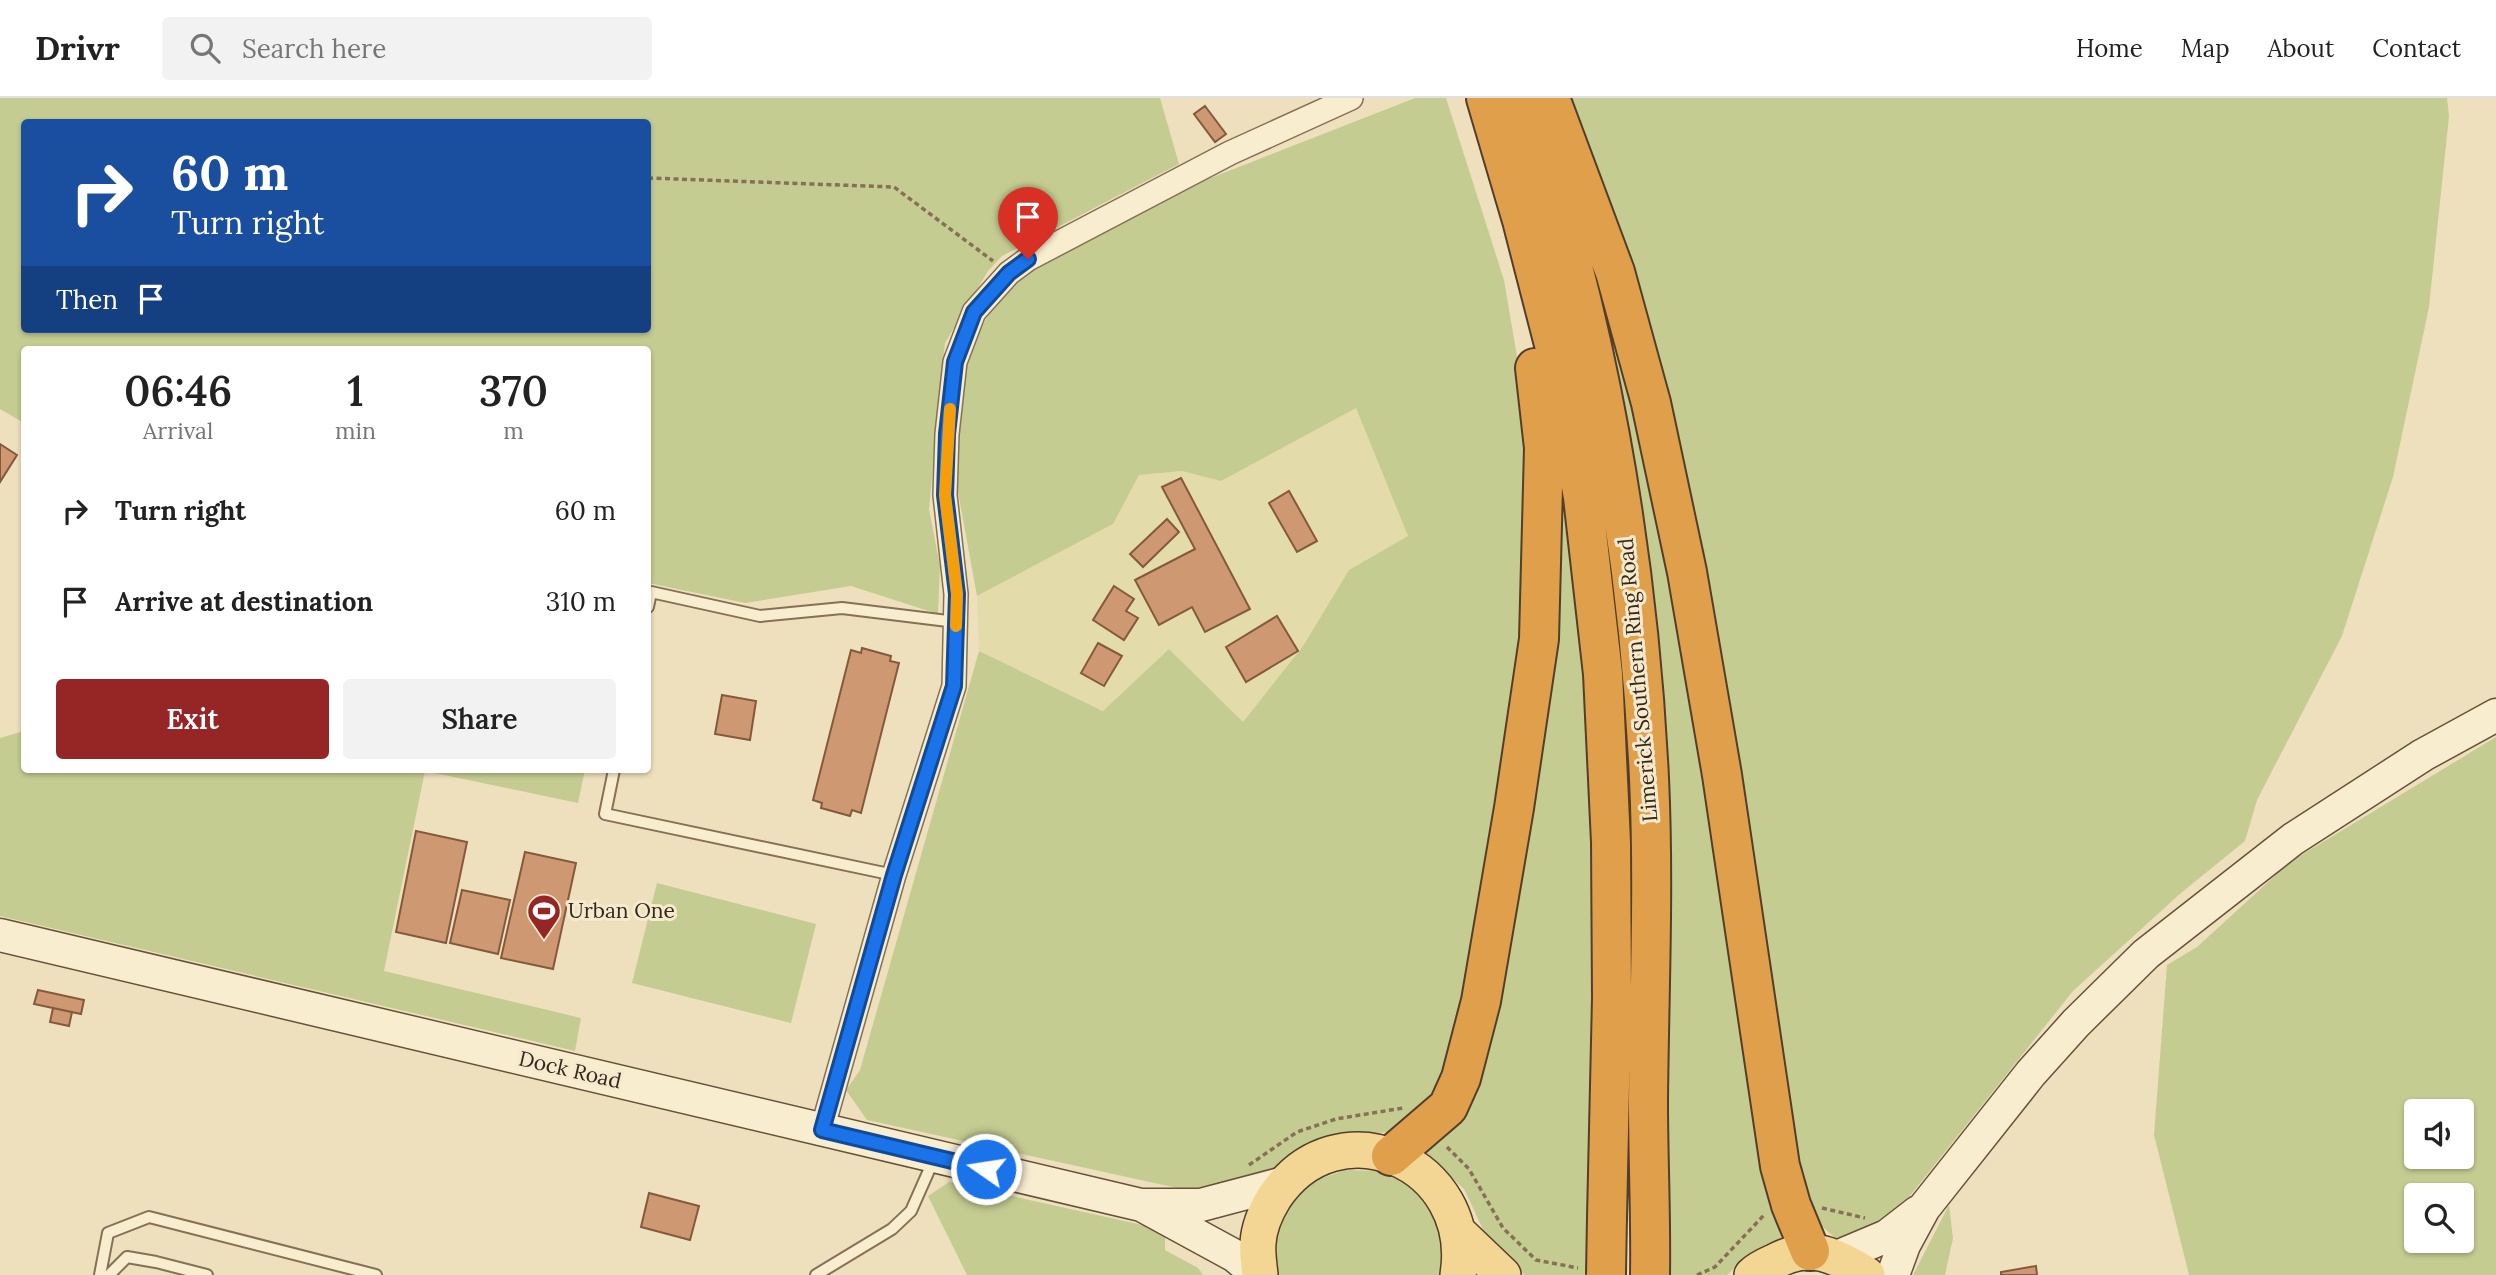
<!DOCTYPE html>
<html lang="en">
<head>
<meta charset="utf-8">
<style>
  body { margin:0; font-family:Lora,serif; background:#f2f2f2; color:#222; height:100vh; display:flex; flex-direction:column; font-size:26px; white-space:nowrap }
  * { box-sizing:border-box; margin:0 }
  p { font-size:23px; color:#767676 }
  .icon { flex:none; width:38px; height:38px; fill:none; stroke:currentColor; stroke-width:2; stroke-linecap:round; stroke-linejoin:round }
  .map { position:relative; flex:1; overflow:hidden }
  .drawer { position:absolute; left:21px; top:248px; width:630px; height:427px; display:flex; flex-direction:column; background:#fff; border-radius:7px; box-shadow:0 2px 5px #0004 }
  .drawer>* { flex:none }
  .banner { position:absolute; left:21px; top:21px; width:630px; height:214px; border-radius:7px; box-shadow:0 2px 5px #0004; background:#1a4fa0; color:#fff; overflow:hidden }
  .fabs { position:absolute; left:2404px; top:1001px; display:grid; gap:14px }
  .fabs a { display:grid; place-items:center; width:70px; height:70px; border-radius:7px; background:#fff; box-shadow:0 2px 5px #0004; font-size:35px }
  .pin { position:absolute; display:grid; place-items:center; width:60px; height:60px; color:#fff; margin:-72px -30px; border-radius:50% 50% 50% 0; rotate:-45deg; box-shadow:0 0 7px #0007 }
  .pin .icon { rotate:45deg }
  .me { position:absolute; width:77px; margin:-38px; rotate:283deg; stroke-linejoin:round; filter:drop-shadow(0 0 5px #0008) }
  .turn { display:flex; align-items:center; gap:24px; height:147px; padding:0 35px; font-size:32px }
  .turn .icon { width:91px; height:91px; stroke-width:2.5 }
  .turn b { display:block; font-size:49px; line-height:60px }
  .then { display:flex; align-items:center; height:66px; padding:0 35px; background:#0003; gap:14px; font-size:26px }
  .eta { display:flex; justify-content:space-evenly; align-items:center; height:119px; text-align:center }
  .eta b { font-size:42px; font-weight:600; line-height:49px }
  .button { display:flex; gap:14px; margin-top:auto; padding:14px 35px }
  .button a { flex:1; height:80px; border-radius:7px; background:#962626; color:#fff; font-size:28px; font-weight:600; line-height:80px; text-align:center }
  .button a+a { background:#f2f2f2; color:#222 }
  ul { padding:0; list-style:none }
  li { display:flex; align-items:center; gap:21px; height:91px; padding:0 35px }
  li div { flex:1 }
  li b { display:block; font-size:26px }
  li em { font-style:normal }
  header { display:flex; align-items:center; gap:42px; box-sizing:border-box; height:98px; padding:0 35px; background:#fff; border-bottom:2px solid #e0e0e0 }
  header strong { font-size:33px }
  nav { display:flex; gap:38px; margin-inline-start:auto; font-size:24px }
  .search { width:490px; height:63px; background:#f2f2f2; display:flex; align-items:center; gap:18px; box-sizing:border-box; padding:0 24px; border-radius:7px; color:#767676; font-size:26px }
  .map>svg:first-child { display:block }
  .farmland { fill:#e4dbaa }
  .green { fill:#c5cc91; fill-rule:evenodd }
  .building { fill:#cd9872; stroke:#85593c; stroke-width:2 }
  .lines { fill:none; stroke-linecap:round; stroke-linejoin:round }
  .lane-casing { stroke:#867056; stroke-width:14 }
  .street-casing { stroke:#867056; stroke-width:26 }
  .secondary-casing { stroke:#67513a; stroke-width:35 }
  .primary-casing { stroke:#533e2b; stroke-width:38 }
  .highway-casing { stroke:#533e2b; stroke-width:42 }
  .path { stroke:#867056; stroke-width:3.5; stroke-dasharray:5 3.5; stroke-linecap:butt }
  .lane { stroke:#f9edd0; stroke-width:10 }
  .street { stroke:#f9edd0; stroke-width:23 }
  .secondary { stroke:#f9edd0; stroke-width:32 }
  .primary { stroke:#f3d693; stroke-width:35 }
  .highway { stroke:#e09f4b; stroke-width:38 }
  .highway-bridge-casing { stroke:#533e2b; stroke-width:42; stroke-linecap:butt }
  .highway-bridge { stroke:#e09f4b; stroke-width:38 }
  .route-casing { stroke:#114b97; stroke-width:18 }
  .route { stroke:#1a73e8; stroke-width:12 }
  .slow { stroke:#f59e0b; stroke-width:12 }
  .labels { text-anchor:middle; stroke-width:6; stroke-linejoin:round; paint-order:stroke }
  .street-label { font-size:21px; fill:#35281b; stroke:#f5eacd }
  .poi-label { font-size:21px; fill:#35281b; stroke:#f5eacd; text-anchor:start }
</style>
</head>
<body>
<header>
<strong>Drivr</strong>
<div class="search"><svg class="icon" aria-label="search" viewBox="0 0 24 24"><circle cx="10" cy="10" r="6"/><path d="M15 15l6 6"/></svg>Search here</div>
<nav><a>Home</a><a>Map</a><a>About</a><a>Contact</a></nav>
</header>
<div class="map">
<svg width="2496" height="1177" viewBox="0 0 2496 1177">
  <rect width="100%" height="100%" fill="#eee0bd"/>
  <path class="farmland" d="M1356,309l52,129 -59,34 -46,76 -60,76 -74,-73 -65,62 -125,-60 -2,-55 136,-72 25,-49 44,-4 39,10z"/>
  <path class="green" d="M0,0h1160l19,66 -177,92 -14,15 -43,72 -16,166 11,57 -2,48 -87,-28 -106,17 -97,-20v-233h-624v73l-24,-14zM24,24h624v207h-624z
    M1415,0h31l58,182 23,135v138l-12,178 -59,325 -18,48 -45,28 -69,4 -52,35 -45,19 -50,-2 -310,-68 -21,-30 14,-20 119,-419 124,60 66,-62 74,73 60,-76 46,-76 59,-34 -52,-128 -135,73 -39,-10 -43,4 -26,49 -136,72 -23,-126 13,-115 25,-47 33,-38 150,-78z
    M1560,0h887l2,18 -20,191 -36,170 -51,159 -85,164 -12,41 -64,52 -108,98 -160,201c-25,28 -41,39 -78,46l-20,-18 -14,-33 -41,-241z
    M1580,164l14,4 67,257 121,720 -37,16 -18,16h-57l-3,-404 -27,-371z
    M1561,395l12,67 22,241 -6,474h-64l-32,-24 -29,-62 -39,-36 42,-44z
    M24,633v39h561l-7,33 -153,-32 -41,200 197,47 -6,33 -575,-135v-178z
    M2496,639v538h-307l-35,-140 13,-170 30,-18 93,-85zM2417,1013h45v46h-45zM2417,1097h45v46h-45z
    M657,785l159,41 -25,99 -159,-40z
    M1345,1072l34,1 31,13 23,25 12,31 -1,35h-167c-11,-31 10,-76 37,-93 9,-5 21,-8 31,-12z
    M949,1084l216,48v20l33,18 5,7h-236l-39,-79z
    M1949,1107l4,33 -8,37h-32z"/>
  <path class="building" d="M1205,8l21,28 -11,8 -21,-28z
    M0,346l17,11 -17,27z
    M1181,380l69,131 -45,23 -13,-25 -33,18 -24,-45 60,-31 -33,-62z
    M1289,393l28,50 -20,11 -28,-49z
    M1167,421l12,13 -36,35 -13,-13z
    M1114,488l20,13 -8,12 12,7 -14,22 -31,-20z
    M1277,518l21,35 -52,31 -20,-35z
    M1098,545l24,13 -18,30 -23,-13z
    M862,550l29,8 -1,5 9,2 -38,150 -9,-3 -2,6 -29,-8 1,-5 -9,-3 38,-150 10,3z
    M722,597l34,6 -6,39 -35,-6z
    M416,733l51,11 -21,101 -50,-11z
    M525,754l51,11 -23,106 -52,-11z
    M462,792l48,10 -12,54 -48,-11z
    M38,892l46,10 -3,14 -47,-10z
    M53,910l19,4 -3,14 -19,-4z
    M649,1095l50,13 -9,34 -49,-13z
    M2036,1168l1,9h-36v-3z"/>
  <g class="lines">
    <g class="lane-casing">
      <path id="lane" d="M648,509l3,-15 109,24 82,-8 114,14
        M614,672l-9,44 289,61
        M100,1177l8,-42 41,-16 227,58
        M109,1177l18,-18 29,5 51,13
        M816,1177l76,-46 19,-18 23,-52"/>
    </g>
    <g class="street-casing">
      <path id="street" d="M822,1032l72,-255 60,-189 2,-92 -11,-99 2,-61 8,-72 19,-50 35,-39 19,-14 202,-106 121,-55"/>
    </g>
    <g class="secondary-casing">
      <path id="secondary" d="M0,837l1141,270h60l83,-22
        M1145,1109l90,49 23,19
        M1837,1159l50,-21 31,-24
        M1893,1177l11,-30 20,-37 107,-135 45,-50 70,-69 147,-115 130,-84 73,-40"/>
    </g>
    <g class="primary-casing">
      <path id="primary" d="M1459,1135l44,42
        M1260,1177c-1,-10 -3,-22 -2,-32 1,-16 8,-32 16,-45 63,-96 202,-36 184,77
        M1752,1177c7,-7 15,-10 24,-14 35,-19 61,-5 91,14"/>
    </g>
    <g class="highway-casing">
      <path id="highway" d="M1486,0l36,122 34,132 27,145 20,177 8,168 1,156 -5,219
        M1523,0c74,218 115,451 126,680 5,108 0,216 -1,323 0,58 3,116 2,174
        M1550,0l65,174 36,131 36,169 35,203 58,391 11,39 19,46
        M1391,1058l57,-49 13,-29 20,-77 33,-193 25,-169 5,-191 -9,-80"/>
    </g>
    <path class="path" d="M648,80l246,9 99,74
      M1447,1049l22,22 34,59 33,32 42,8
      M1249,1067l48,-33 39,-13 67,-11
      M1822,1110l43,10
      M1697,1177l18,-8 50,-53"/>
    <use href="#lane" class="lane"/>
    <use href="#street" class="street"/>
    <use href="#secondary" class="secondary"/>
    <use href="#primary" class="primary"/>
    <use href="#highway" class="highway"/>
    <g class="highway-bridge-casing">
      <path id="highway-bridge" d="M1606,1177l1,-58"/>
    </g>
    <use href="#highway-bridge" class="highway-bridge"/>
  </g>
  <g class="lines">
    <g class="route-casing">
      <path id="route" d="M986,1071l-164,-39 72,-255 60,-189 3,-92 -12,-99 2,-61 8,-72 19,-50 35,-39 19,-14"/>
    </g>
    <use href="#route" class="route"/>
    <path class="slow" d="M950,311l-5,86 12,99 -1,32"/>
  </g>
  <defs>
    <g id="stadium-pin" transform="scale(1.75)"><path d="M0 17L-7.5 6A9.5 9.5 0 1 1 7.5 6Z" fill="#962626" stroke="#f5eacd"/><path d="M0-5a6.5 5 0 1 0 0 10a6.5 5 0 1 0 0-10ZM-3.5-1.8h7v3.6h-7Z" fill="#fff"/></g>
  </defs>
  <g fill-rule="evenodd">
    <use href="#stadium-pin" x="544" y="813"/>
  </g>
  <g class="labels">
    <g class="street-label">
      <text transform="translate(1638 582) rotate(-95)" y="7">Limerick Southern Ring Road</text>
      <text transform="translate(570 972) rotate(13)" y="7">Dock Road</text>
    </g>
    <g class="poi-label">
      <text x="568" y="820">Urban One</text>
    </g>
  </g>
</svg>
<div class="fabs">
<a><svg class="icon" aria-label="sound" viewBox="0 0 24 24"><path d="M4 9h4l5-4v14l-5-4H4zM17 9q2 3 0 6"/></svg></a>
<a><svg class="icon" aria-label="search" viewBox="0 0 24 24"><circle cx="10" cy="10" r="6"/><path d="M15 15l6 6"/></svg></a>
</div>
<div class="pin" style="left:1028px;top:161px;background:#d93025"><svg class="icon" aria-label="arrive" viewBox="0 0 24 24"><path d="M6 21V4h12l-3 4 3 4H6"/></svg></div>
<svg class="me" style="left:986px;top:1071px" viewBox="-20 -20 40 40"><circle r="17" fill="#1a73e8" stroke="#fff" stroke-width="3"/><path d="M0-11L8 9 0 5-8 9z" fill="#fff"/></svg>
<div class="banner">
<div class="turn"><svg class="icon" aria-label="right" viewBox="0 0 24 24"><path d="M7 20v-9h11M14 6l5 5-5 5"/></svg><div><b>60 m</b>Turn right</div></div>
<div class="then">Then<svg class="icon" aria-label="arrive" viewBox="0 0 24 24"><path d="M6 21V4h12l-3 4 3 4H6"/></svg></div>
</div>
<section class="drawer">
<div class="eta">
<div><b>06:46</b><p>Arrival</p></div>
<div><b>1</b><p>min</p></div>
<div><b>370</b><p>m</p></div>
</div>
<ul>
<li><svg class="icon" aria-label="right" viewBox="0 0 24 24"><path d="M7 20v-9h11M14 6l5 5-5 5"/></svg><div><b>Turn right</b></div><em>60 m</em></li>
<li><svg class="icon" aria-label="arrive" viewBox="0 0 24 24"><path d="M6 21V4h12l-3 4 3 4H6"/></svg><div><b>Arrive at destination</b></div><em>310 m</em></li>
</ul>
<div class="button"><a>Exit</a><a>Share</a></div>
</section>
</div>
</body>
</html>
